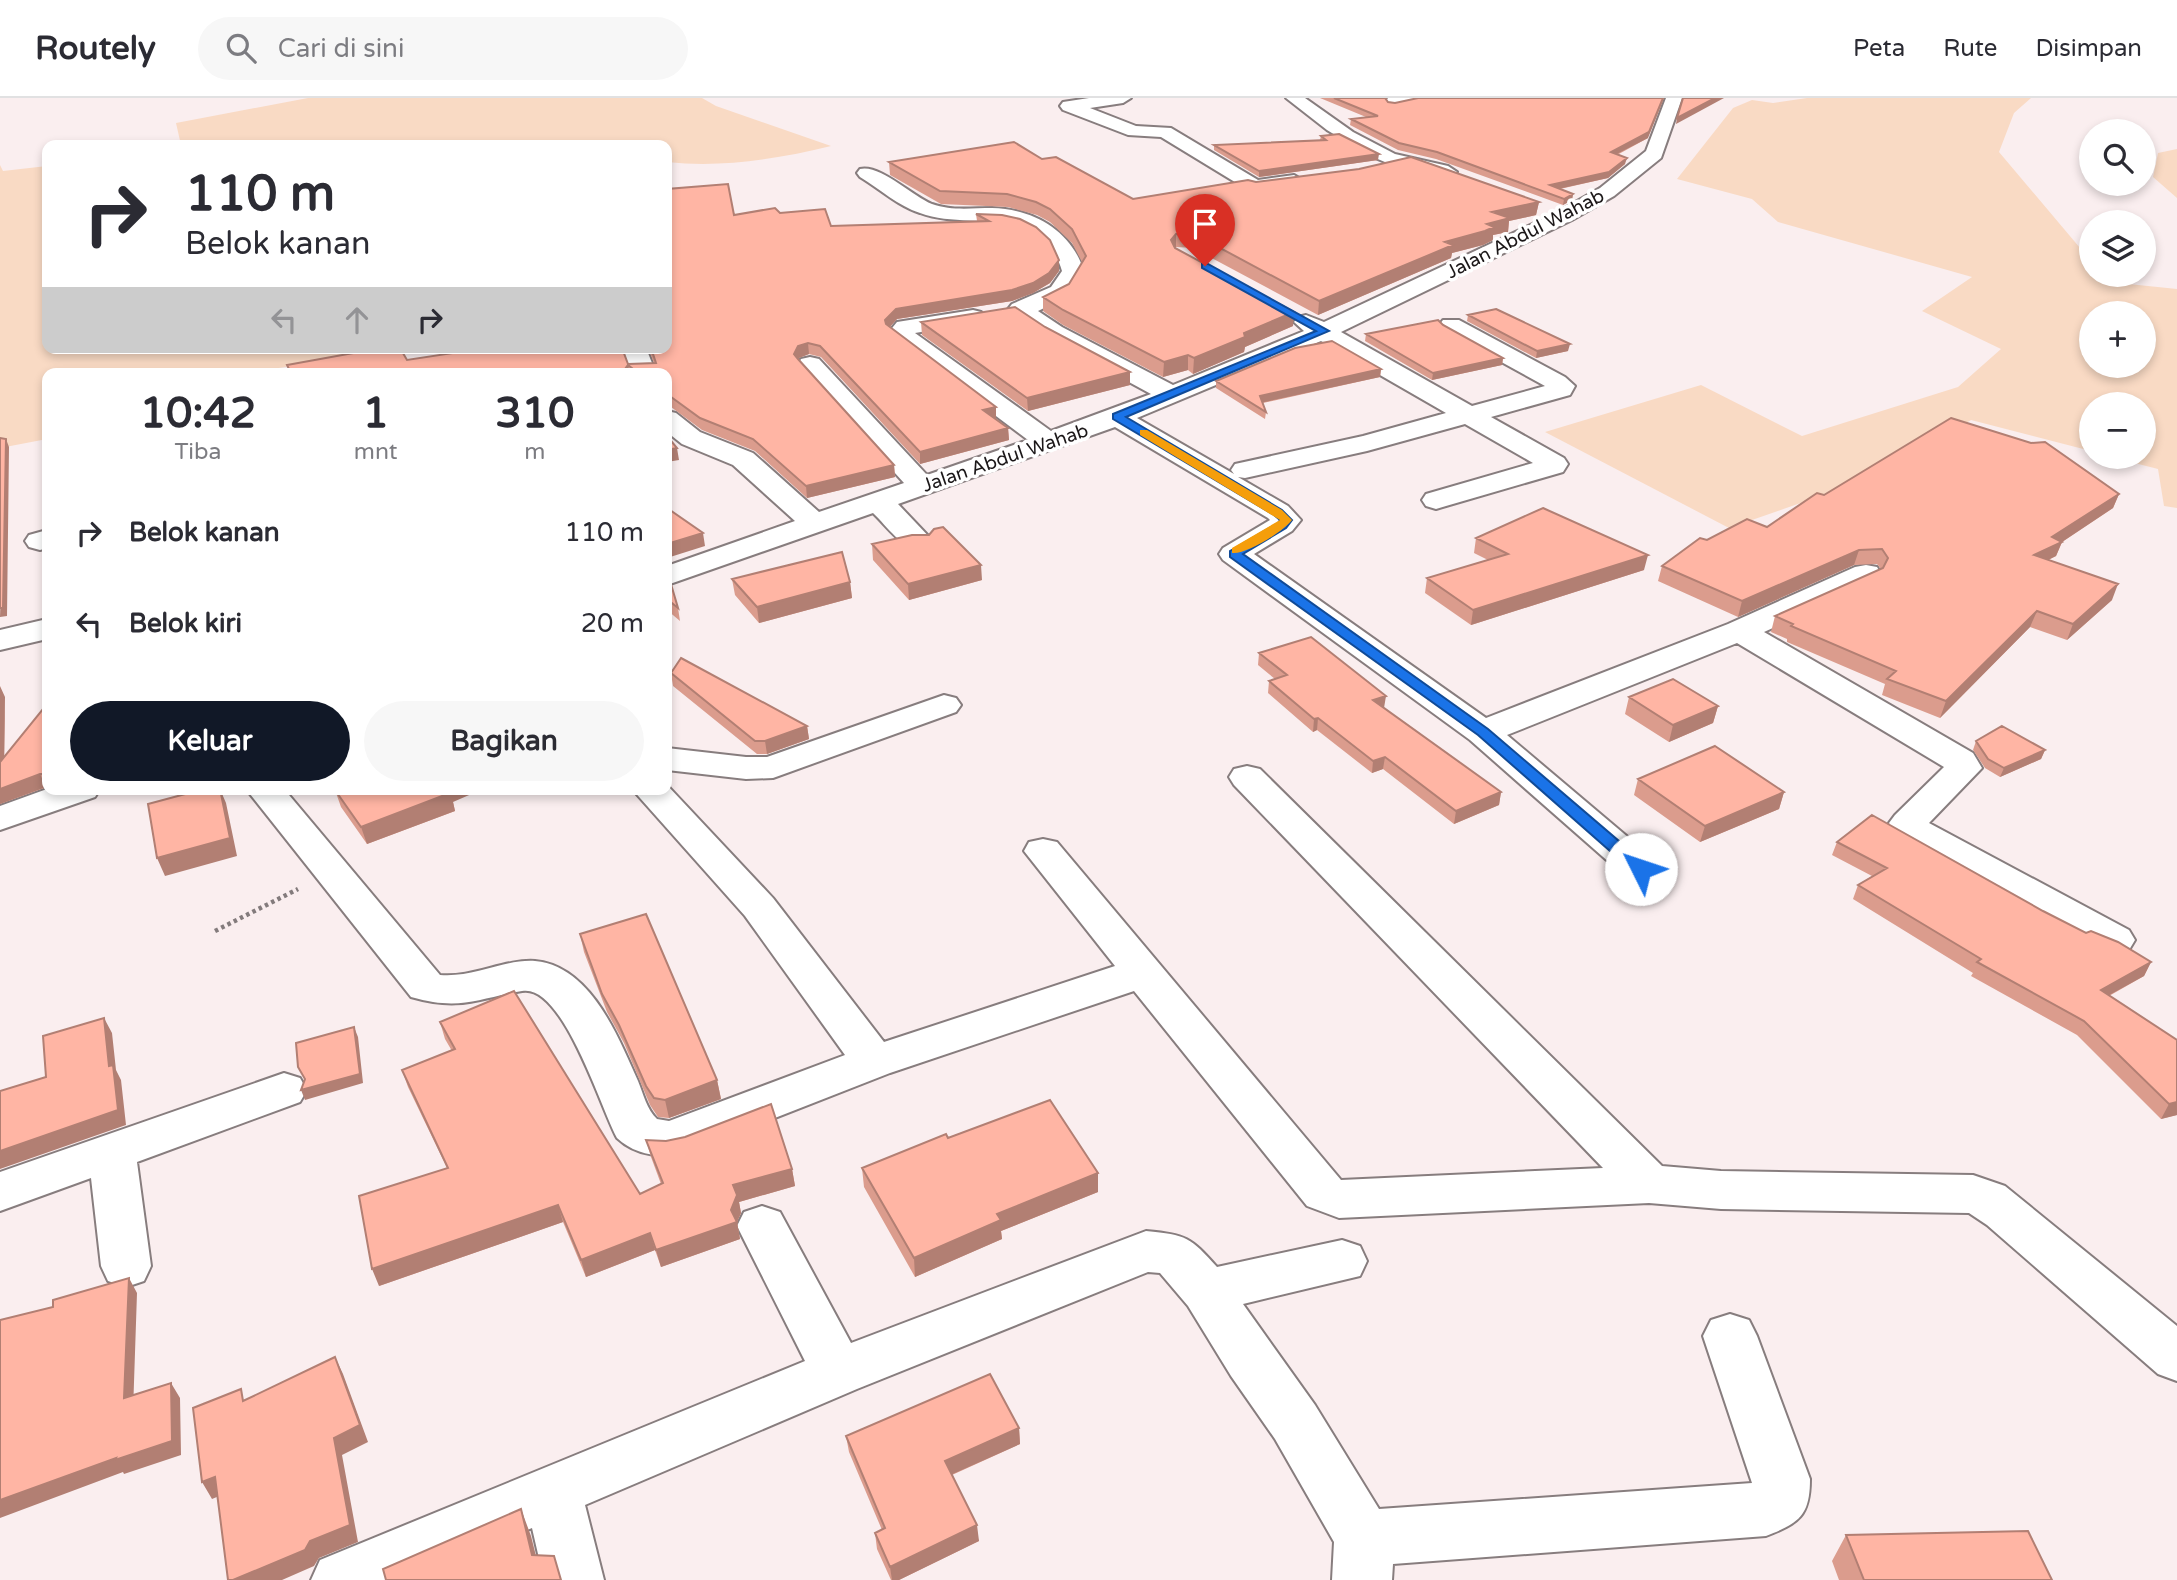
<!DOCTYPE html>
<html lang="id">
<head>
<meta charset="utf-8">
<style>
  body { margin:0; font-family:"Varela Round",sans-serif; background:#f7f7f7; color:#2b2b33; height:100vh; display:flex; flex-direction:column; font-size:26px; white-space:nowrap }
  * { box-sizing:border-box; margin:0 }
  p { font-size:23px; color:#7c7c81 }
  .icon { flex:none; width:38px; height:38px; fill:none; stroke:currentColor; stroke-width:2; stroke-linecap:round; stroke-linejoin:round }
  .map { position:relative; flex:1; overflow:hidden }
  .details { position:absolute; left:42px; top:270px; width:630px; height:427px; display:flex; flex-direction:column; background:#fff; border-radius:14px; box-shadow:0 4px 10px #0003 }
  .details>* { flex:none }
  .banner { position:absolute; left:42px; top:42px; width:630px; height:214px; border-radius:14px; box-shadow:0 4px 10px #0003; background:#fff; color:#2b2b33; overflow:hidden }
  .buttons { position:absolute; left:2079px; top:21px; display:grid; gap:14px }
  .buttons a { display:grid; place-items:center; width:77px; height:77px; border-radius:50%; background:#fff; box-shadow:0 4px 10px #0003; font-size:35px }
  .pin { position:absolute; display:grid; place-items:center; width:60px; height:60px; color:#fff; margin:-72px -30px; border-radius:50% 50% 50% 0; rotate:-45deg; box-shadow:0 0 7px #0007 }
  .pin .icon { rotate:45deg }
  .me { position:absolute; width:77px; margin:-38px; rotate:311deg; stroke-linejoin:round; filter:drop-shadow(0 0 5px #0008) }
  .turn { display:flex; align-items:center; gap:24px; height:147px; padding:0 28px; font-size:32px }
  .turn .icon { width:91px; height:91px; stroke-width:2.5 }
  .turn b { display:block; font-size:49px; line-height:60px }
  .lanes { display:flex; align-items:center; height:66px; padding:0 28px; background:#0003; justify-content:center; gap:35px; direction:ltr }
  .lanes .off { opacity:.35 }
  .eta { display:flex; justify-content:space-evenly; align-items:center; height:119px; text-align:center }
  .eta b { font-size:42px; font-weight:700; line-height:49px }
  .button { display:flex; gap:14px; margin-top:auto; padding:14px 28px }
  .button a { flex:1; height:80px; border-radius:42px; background:#111827; color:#fff; font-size:28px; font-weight:700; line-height:80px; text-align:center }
  .button a+a { background:#f7f7f7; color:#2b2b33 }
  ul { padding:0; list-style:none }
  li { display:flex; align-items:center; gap:21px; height:91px; padding:0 28px }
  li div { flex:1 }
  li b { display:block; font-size:26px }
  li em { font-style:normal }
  header { display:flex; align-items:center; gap:42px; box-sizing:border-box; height:98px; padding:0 35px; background:#fff; border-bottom:2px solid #e1e1e2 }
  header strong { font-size:33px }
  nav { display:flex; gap:38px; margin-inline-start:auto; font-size:24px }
  .search { width:490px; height:63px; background:#f7f7f7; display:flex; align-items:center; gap:18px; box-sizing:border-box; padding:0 24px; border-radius:38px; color:#7c7c81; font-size:26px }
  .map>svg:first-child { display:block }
  .green { fill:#f9dac4; fill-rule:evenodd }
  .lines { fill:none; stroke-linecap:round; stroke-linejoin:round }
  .minor-casing { stroke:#877d7e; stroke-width:4 }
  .path { stroke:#837b7c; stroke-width:4.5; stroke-dasharray:3.5 3.5; stroke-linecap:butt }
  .minor { fill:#fff; fill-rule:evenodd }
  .wall { fill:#db9c8d }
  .shaded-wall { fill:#b27f73 }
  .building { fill:#ffb5a4; stroke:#b27f73; stroke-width:2 }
  .route { fill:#1a73e8; stroke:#114b97; stroke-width:2 }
  .slow { fill:#f59e0b }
  .labels { text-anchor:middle; stroke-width:7; stroke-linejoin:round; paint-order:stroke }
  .far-street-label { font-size:19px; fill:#1b1718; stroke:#fff }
</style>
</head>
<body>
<header>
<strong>Routely</strong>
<div class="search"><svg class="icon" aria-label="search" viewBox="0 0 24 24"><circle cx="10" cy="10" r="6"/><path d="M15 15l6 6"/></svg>Cari di sini</div>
<nav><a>Peta</a><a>Rute</a><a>Disimpan</a></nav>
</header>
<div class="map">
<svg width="2177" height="1482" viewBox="0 0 2177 1482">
  <rect width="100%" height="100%" fill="#faeeef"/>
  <path class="green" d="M308,0h394l14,8 115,40c-53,13 -109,22 -164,16v-17h-486l-5,-22z
    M1807,0h224l-17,15 -15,39 92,109v14h12l6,7 68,7v219l-13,-2 -6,-37 -47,-12h33v-53h-53v47l-120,-31 -93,56 -149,52 -184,-96 156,-47 101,51 156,-49 43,-38 -79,-38 50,-34 -194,-55 -26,-23 -75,-20 56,-71 19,-8 21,3zM2091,215h53v53h-53z
    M2177,51v49l-24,-21 5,-24z
    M0,67l3,6 44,-5v182h364l-166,25h-198v66l-47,9z"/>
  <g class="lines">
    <g class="minor-casing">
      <path id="minor" d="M1089,0h42l-8,5 -33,5 46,18 35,2 87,52 36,-5 10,6c-9,10 -43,12 -56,9l-87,-53 -33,-2 -65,-25 -3,-4 3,-4z
        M1286,0h19l48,34 42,22 53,12 9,6 -10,6 -50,-11 -29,-12 -41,-25z
        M1388,0h31l-2,4 -23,4 -6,-1 -2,-4z
        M1666,0h16l-21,60 -47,38 -42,24 -231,112 131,74 73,-20 -102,-56 -4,-5 4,-5h16l106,57 10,9 -5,9 -79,22 73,41 4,6 -5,8 -117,34 -10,3 -10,-3 -4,-6 4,-6 107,-31 -68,-39 -98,27 -122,27 -7,-1 50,29 13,14 -9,11 -38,23 232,164 242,-94 127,-57 11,-2 11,2 4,7 -4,7 -113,51 209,121 9,15 -53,55 200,107 6,10 -6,10 -15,4 -15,-4 -203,-114 -7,-13 6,-8 49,-48 -207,-124 -230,92 148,125 6,9 -6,9 -14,3 -14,-3 -157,-138 -247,-180 -4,-6 4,-6 47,-28 -2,-2 -153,-91 -217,77 36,38 -4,6c-25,7 -40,-19 -57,-35l-206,72v-19l128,-45 -62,-56 -51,-21 -15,-12v-21l9,2 24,19 53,21 66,59 85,-29 -103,-114 -3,-5 3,-5 9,-2 9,2 108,116 101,-35 -136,-102 -4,-5 9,-11 76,-12 8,2 4,5 -4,5 -66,11 136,98 100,-37 -105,-57 -34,-23 -4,-5 4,-5 39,-17 11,-16c-21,-71 -91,-39 -142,-58 -22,-7 -40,-24 -60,-36l-3,-4 3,-4c20,-5 52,27 72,35 19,7 40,4 60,4 41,1 79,22 92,63l-17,26 -29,14 24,16 111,58 131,-54 -10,-9 4,-5 8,-2 18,7 234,-110 42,-24 46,-37zM1321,243l125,72 -83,23 -128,28 -4,6 3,4 -97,-56z
        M622,250h24l10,25h-25z
        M47,432v18l-7,2 -11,-3 -4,-6 4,-6z
        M47,521v20l-47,11v-20z
        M944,597l12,3 5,7 -5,7 -183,66 -27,1 -79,-9v-22l79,9h21z
        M1247,668l13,3 402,397 59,5 252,4 32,11 172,140v55l-19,-7 -171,-149 -18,-12 -248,-4 -72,-6 -310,15 -32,-12 -173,-215 -244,82 -202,79c-24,7 -52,4 -71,-14 -16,-29 -54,-155 -95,-147 -46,8 -62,20 -111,6l-165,-208h38l156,186c33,3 64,-16 95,-14 56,5 83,76 103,120 5,12 9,29 19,38l12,2 176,-66 -100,-139 -113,-127h35v-4l106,113 111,144 231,-76 -91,-115 5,-9 14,-3 14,3 284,338 262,-12 -369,-383 -5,-8 5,-8z
        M47,691h53l-5,8 -95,33v-24z
        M284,975l16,5 7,12 -7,12 -163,60 14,104 -7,15 -18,6 -18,-6 -7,-15 -10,-88 -91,33v-39z
        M762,1108l18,6 71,131 295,-112c41,4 44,6 71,36l125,-27 18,6 7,15 -7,15 -117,28 72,101 64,104 373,-26 -49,-147 8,-16 19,-6 19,6 8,16 53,143c0,37 -11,44 -44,57l-373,28 -1,16h-60l2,-38 -59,-103 -44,-63 -43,-70 -28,-33 -12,-1 -291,117 -272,116 19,75h-60l-12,-52 -122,52h-99l9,-20 485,-199 -68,-135 7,-14z"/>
    </g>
    <path class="path" d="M215,833l83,-42"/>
    <use href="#minor" class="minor"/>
  </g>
  <path class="wall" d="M1320,0h66l2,4 260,36 -31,17 8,9 -17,14 -48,11 13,5 -1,6 -9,5 -127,-46 -38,-9 -48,-25 1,-6 15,-2z
    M1321,38l57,24 -119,17 -45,-27v-5l106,-5z
    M1042,61l91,40 123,-17 283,20 -3,13 -27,6 -1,11 -15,3v5l-10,5 -31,8 -1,5 -133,57 -125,-67 -17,-1 -1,1 118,78 -48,21 -1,5 -51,22 -5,-4 -25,7 -100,-52 -20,-14v-14l26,-13 13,-22 -10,-19 -22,-21 -13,-7 -29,-8 -67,-3 -51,-29 -1,-13z
    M780,115l51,13 146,-5 -1,-7 26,1 57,56 -9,12 -17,10 -21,8 -115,18 -7,8 106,80v12l12,9 1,12 -89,24 -99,-107 -12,-3 -10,4 -1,2 96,105 1,12 -88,21 -52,-47 -53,-21 -35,-26v-31h-378l-2,-8 120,-5 65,-10 -1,-2h151l6,16 26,-1 -6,-15h19l67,-133z
    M1468,217l100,36 -32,7 -69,-37z
    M921,224l209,63 -102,26 -106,-76z
    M1366,236l137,24 -1,7 -70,15 -67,-39z
    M1381,271l-1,8 -117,26 3,9 -1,7 -49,-31v-7z
    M2119,396l-6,14 -51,34 -6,14 -8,4 64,40 -45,40 -37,-13 -90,91 -58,-23 3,-11 -98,-42v-3l-16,-7 4,-16 106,-47 -4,-5 -23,1 -116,52 -80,-36 4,-15 45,-26 60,-13 57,-32z
    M1476,440l168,32 -173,55 -46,-32 2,-15 61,-18 -14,-7z
    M872,446l110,36 -73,20 -36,-40z
    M667,475l11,35 2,13 -13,-11z
    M732,481l118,3 2,16 -93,25 -24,-28z
    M1259,555l125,55 117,84 -2,13 -45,19 -71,-55 -11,4 -55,-43 -4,2 -45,-39 1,-12 6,-2 -17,-14z
    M671,575l136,53 2,13 -42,15h-10l-84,-68z
    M5,599l-1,60 43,-53v83l-47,17z
    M1629,599l89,9 -5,17 -44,19 -44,-28z
    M1976,643l69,9 -4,9 -41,18 -15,-9 -12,-18z
    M1638,681l146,13 -5,17 -79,33 -66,-47z
    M335,692l118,12 2,9 -88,33 -26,-37z
    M1837,744l206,69 43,22 65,29 -7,14 -35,20 68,119 -16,4 -84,-84 -106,-59 2,-3 -120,-74 5,-14 14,-9 -40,-21z
    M580,836l137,146 4,19 -52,19 -11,-1 -8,-12 -26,-62 -17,-31 -23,-60z
    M440,924l200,172 21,-10 -10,-27 -5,-17 146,29 3,17 -56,16 2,11 -4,9 3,17 -79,28 -6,-17 -69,27 -23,-55 -184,64 68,-118 -39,-81 -6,-17 50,-19 -7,-12z
    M948,1040l150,54 -97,39 1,8 -87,38 -51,-90 -2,-19z
    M1019,1330l1,16 -68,31 27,66 -80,39h-8l-14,-31 -2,-16 7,-3 -33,-78 -3,-16z
    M1846,1437l206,45h-213l-7,-19z"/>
  <path class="shaded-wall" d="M1663,0h1l-16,40 -39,20 2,-6z
    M1715,0h9l-48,26 1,-6z
    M1379,56l-1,6 -119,17v-6z
    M1627,60l-2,6 -17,14 -59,13 1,-6z
    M1573,96l-1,6 -9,5 1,-6z
    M1539,104l-3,13 -27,6 -1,11 -15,3v5l-10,5 -31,8 -1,5 -133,57 1,-14 126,-59 47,-30z
    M1176,136v13l-5,7v-14z
    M1059,162v11l-9,12 -17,10 -21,8 -115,18 -11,12 -1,-11 11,-11z
    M1294,214l-1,14 -48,21 -1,5 -51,22 1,-16 50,-25z
    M808,245l1,11 -10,4 -3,7 -2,-11 4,-8z
    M1570,246l-2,7 -32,7 1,-7z
    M1188,257v15l-25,7 1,-15z
    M1503,260l-1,7 -70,15 1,-7z
    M628,267l2,8h-8z
    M1381,271l-1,8 -120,26v-7z
    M1130,274v13l-102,26 -1,-13z
    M996,309v12l-13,-9z
    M1008,330l1,12 -89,24v-12z
    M6,341l3,8 -2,169 -7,1z
    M677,350l2,12 -12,2v-12z
    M894,367l1,12 -88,21 -1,-12z
    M2119,396l-6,14 -51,34 -6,14 -28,14 6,-15 18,-18z
    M703,435l2,13 -38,12v-14z
    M1859,452l-5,15 -116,52 4,-16z
    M1648,457l-4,15 -173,55 2,-15z
    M981,467l1,15 -73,20 -1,-16z
    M850,484l2,16 -93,25 -2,-16z
    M2118,486l-6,16 -45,40 6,-16z
    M2037,513l-7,16 -90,91 6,-17z
    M0,588l5,11 -1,80 -4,-8z
    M1386,598l-2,12 -11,-8z
    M1718,608l-5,17 -44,19 4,-17z
    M1318,620l-1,12 -4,2 1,-13z
    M807,628l2,13 -42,15 -2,-13z
    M2045,652l-4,9 -41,18 4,-9z
    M1385,659l-2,12 -11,4 1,-12z
    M40,676l6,13 -46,17v-15z
    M220,691l6,14 11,53 -72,20 -8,-18z
    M445,691h38l-30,13 2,9 -88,33 -6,-17z
    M1501,694l-2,13 -45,19 2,-13z
    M1784,694l-5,17 -79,33 5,-16z
    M2151,864l-7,14 -51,28 8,-14z
    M104,920l8,15 4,37 5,10 5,45 -126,44v-18l109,-85z
    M354,929l4,10 5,46 -58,17 -4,-10z
    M717,982l4,19 -52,19 -4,-18z
    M2177,1004v13l-16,4 8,-15z
    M792,1071l3,17 -56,16 2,11 -4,9 3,17 -79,28 -5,-17 75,-40 2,-25z
    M1098,1075v19l-97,39 1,8 -87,38 -1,-19 83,-44z
    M558,1107l5,17 -184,64 -7,-17z
    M650,1135l5,17 -69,27 -5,-17z
    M129,1180l8,15 -4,119 -9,-14z
    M335,1259l8,17 25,68 -26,13 16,87 -39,16 -5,8 -32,14h-49l101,-142z
    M171,1285l9,15 1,57 -57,19 -1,-2 -123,46v-18l116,-42z
    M1019,1330l1,16 -74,33 -1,-16z
    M215,1379l9,17 -12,5 -10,-17z
    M521,1411l10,27 11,44 -10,-25z
    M977,1427l2,16 -80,39h-7l-2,-13z"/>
  <path class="building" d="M1334,0h51l3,4 7,1 23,-5h245l-14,34 -38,20 16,6 -18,14 -59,13 23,9 -9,5 -127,-47 -38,-9 -48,-24 27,-3z
    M1683,0h32l-38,20z
    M1339,36l40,20 -120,17 -45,-26 112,-5 -5,-4z
    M1014,44l28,17 14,-2 77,42 115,-19 8,2 103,-13 52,-12 128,45 -47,10 18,6 -23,6 7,3 -9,4 -40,11 8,3 -134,56 -125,-67h-18l-5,6 4,8 119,64 -50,21 1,4 -51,21 -6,-3 -24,7 -101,-52 -20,-13 26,-13 17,-28 -14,-27 -22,-20 -14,-7 -29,-8 -67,-3 -51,-29z
    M728,86l6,31 41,-7 5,5 45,-4 6,17 158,-5 -13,-7 26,1 18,4 16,8 14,13 9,20 -10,13 -16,10 -21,7 -116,19 -11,11 1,4 110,83 -13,3 25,18 -88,24 -100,-106 -12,-3 -10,3 -4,8 4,5 96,106 -88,21 -53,-47 -53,-21 -33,-24v-21h-29l-10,-8 -6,8h-331l-4,-8 94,-17h19l7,12 66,-10v-2h149l6,16 28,-1 -5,-15h16v-159z
    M1015,209l30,20 85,45 -103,26 -106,-76z
    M1496,211l74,35 -33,7 -69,-36z
    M1438,222l5,5 60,33 -70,15 -67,-39z
    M1332,243l49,28 -121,27 6,16 -50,-31 79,-33z
    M1951,320l80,25 14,-1 74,52 -67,43 10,5 -28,13 84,29 -45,40 -36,-13 -91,90 -59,-22 9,-8 -105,-45 2,-2 -18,-8 108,-48 5,-10 -6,-9 -23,1 -117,51 -80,-35 38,-28 7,2 40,-21 20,8 50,-34 7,2z
    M667,338l10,12 -10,2z
    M0,340l6,1 -3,169h-3z
    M667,410l36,25 -36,11z
    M1543,410l105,47 -175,55 -46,-32 81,-24 -32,-16z
    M943,429l38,38 -73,19 -36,-40 40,-9h17l5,-6z
    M842,454l8,30 -93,25 -25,-28z
    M667,475l1,1 10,34 -11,-9z
    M1311,539l75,59 -13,4 128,92 -45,19 -71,-54 -12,4 -55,-43 -4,1 -45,-38 18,-6 -28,-22z
    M681,560l126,68 -42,15h-10l-84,-68z
    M1673,581l45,27 -45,19 -44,-28z
    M47,606v70h-7l-40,15v-27z
    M2002,628l43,24 -41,18 -16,-9 -12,-18z
    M1715,648l69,46 -79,34 -67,-47z
    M204,691h16l10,49 -73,20 -9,-54z
    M447,691l3,4 -89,34 -26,-37z
    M1872,717l171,96 43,22 5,-2 27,11 33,20 -50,28 76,50v62l-8,2 -85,-83 -107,-59 4,-3 -123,-74 29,-17 -50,-26z
    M646,816l71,166 -52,20 -11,-2 -8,-12 -27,-61 -17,-31 -22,-60z
    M514,893l126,203 23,-11 -17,-43 20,1 19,-4 86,-33 21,65 -59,16 4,10 -6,15 6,12 -81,28 -6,-17 -69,27 -23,-55 -186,64 -13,-73 89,-28 -46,-98 53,-21 -15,-27z
    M104,920l5,48 4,-1 5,45 -118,41v-60l46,-14 -3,-41z
    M354,929l6,47 -59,16 4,-11 -7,-12 -2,-24z
    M1050,1002l48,73 -101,41 4,6 -87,38 -52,-90 84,-34 2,4z
    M129,1180l-5,120 47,-15 1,58 -57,19 1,-2 -116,42v-180l53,-13v-7z
    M335,1259l25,68 -26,13 16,87 -40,16 -5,9 -72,30h-5l-13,-103 -13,5 -9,-74 48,-19 2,12z
    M990,1276l29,54 -74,33 32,64 -87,42 -15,-34 10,-5 -39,-92z
    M521,1411l11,46 22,1 7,24h-175l-3,-11z
    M2028,1433l24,49h-188l-18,-45z"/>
  <path class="route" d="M1202,166h6l121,67 -203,86 156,93 10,10 -6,8 -43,26 245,175 159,136 2,4 -2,4h-12l-157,-138 -248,-178v-6l48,-28 2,-3 -6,-5 -161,-96v-5l203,-83 -114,-63z"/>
  <path class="slow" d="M1140,332h7l135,80 10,10c-8,11 -46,35 -60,33v-5l48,-28 -140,-85z"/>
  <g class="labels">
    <g class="far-street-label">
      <text transform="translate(1525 135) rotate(-27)" y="7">Jalan Abdul Wahab</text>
      <text transform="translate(1005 359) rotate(-19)" y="7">Jalan Abdul Wahab</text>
    </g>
  </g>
</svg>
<div class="buttons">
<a><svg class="icon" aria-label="search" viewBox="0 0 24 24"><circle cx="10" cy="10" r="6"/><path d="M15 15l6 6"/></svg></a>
<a><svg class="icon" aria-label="layers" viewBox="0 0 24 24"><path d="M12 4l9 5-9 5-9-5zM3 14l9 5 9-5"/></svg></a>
<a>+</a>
<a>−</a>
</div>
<div class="pin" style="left:1205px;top:168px;background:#d93025"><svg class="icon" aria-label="arrive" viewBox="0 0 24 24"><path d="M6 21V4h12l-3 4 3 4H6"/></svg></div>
<svg class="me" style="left:1641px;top:771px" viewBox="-20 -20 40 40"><circle r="19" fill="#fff"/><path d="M0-13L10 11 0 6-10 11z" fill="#1a73e8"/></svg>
<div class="banner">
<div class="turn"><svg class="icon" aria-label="right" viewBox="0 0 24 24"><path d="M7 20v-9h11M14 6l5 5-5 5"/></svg><div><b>110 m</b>Belok kanan</div></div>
<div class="lanes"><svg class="icon off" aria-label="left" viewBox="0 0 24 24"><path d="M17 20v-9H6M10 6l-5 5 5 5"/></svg><svg class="icon off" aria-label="ahead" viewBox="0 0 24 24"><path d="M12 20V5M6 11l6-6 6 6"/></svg><svg class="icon" aria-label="right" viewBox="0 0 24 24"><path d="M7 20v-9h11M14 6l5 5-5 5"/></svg></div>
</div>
<section class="details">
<div class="eta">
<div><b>10:42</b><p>Tiba</p></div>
<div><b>1</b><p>mnt</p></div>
<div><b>310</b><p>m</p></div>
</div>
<ul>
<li><svg class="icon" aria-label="right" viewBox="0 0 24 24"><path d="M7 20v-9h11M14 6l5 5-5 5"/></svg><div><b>Belok kanan</b></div><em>110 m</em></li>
<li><svg class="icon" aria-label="left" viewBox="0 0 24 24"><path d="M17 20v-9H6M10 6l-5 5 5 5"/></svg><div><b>Belok kiri</b></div><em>20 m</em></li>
</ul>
<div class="button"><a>Keluar</a><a>Bagikan</a></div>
</section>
</div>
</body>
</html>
